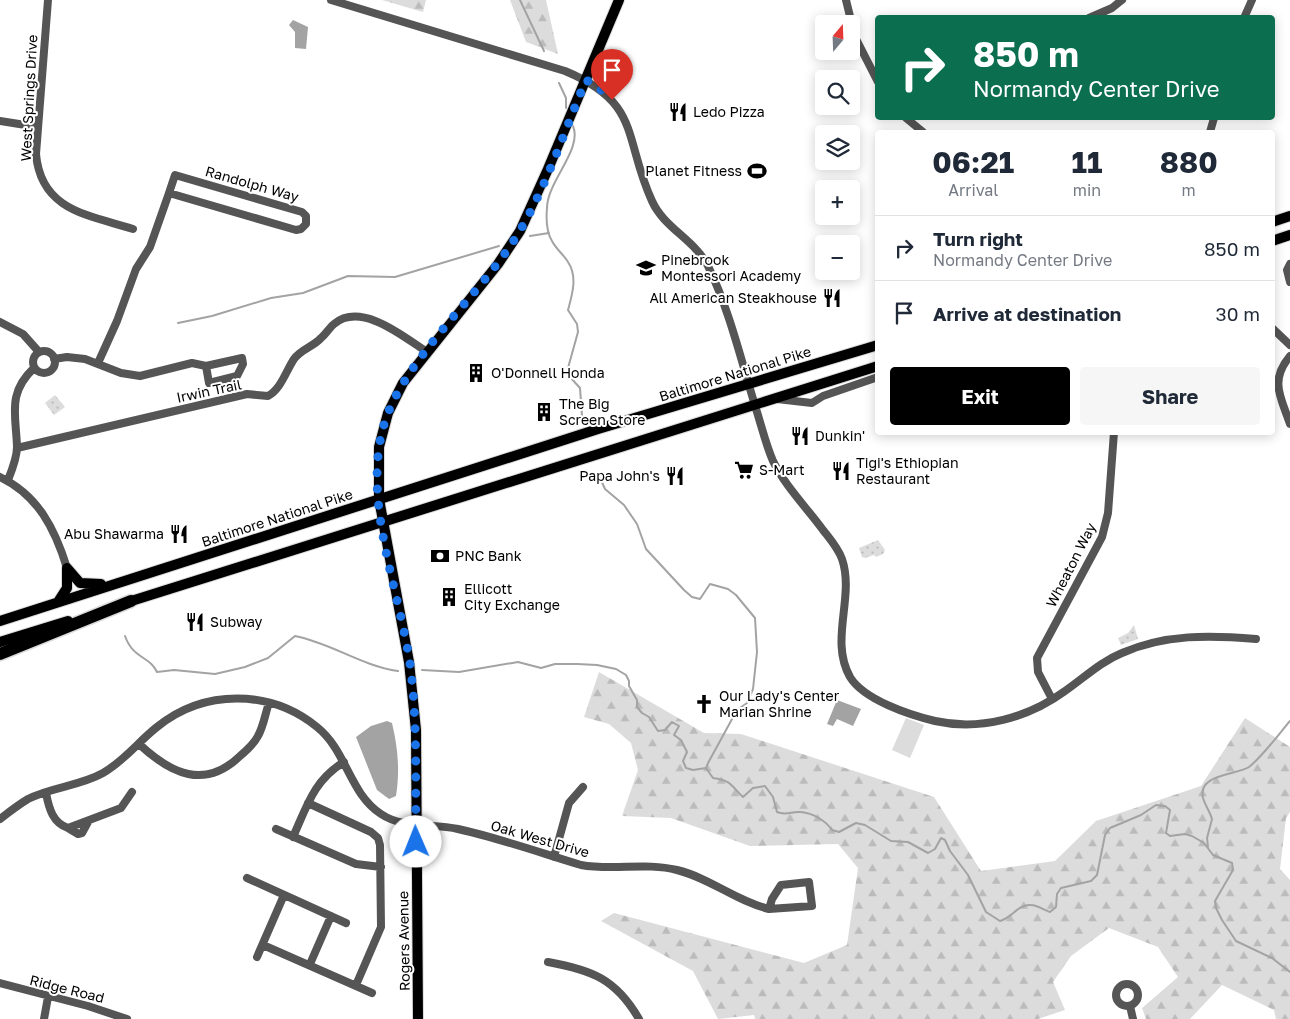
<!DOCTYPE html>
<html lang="en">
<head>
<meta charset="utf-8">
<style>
  body { margin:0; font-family:"Golos Text",sans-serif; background:#f6f6f7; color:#1f2937; height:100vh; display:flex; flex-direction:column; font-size:19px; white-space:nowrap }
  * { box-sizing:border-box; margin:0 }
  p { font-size:16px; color:#747a83 }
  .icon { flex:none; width:28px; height:28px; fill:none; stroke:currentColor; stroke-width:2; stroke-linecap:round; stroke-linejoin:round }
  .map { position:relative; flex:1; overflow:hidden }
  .sheet { position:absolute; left:875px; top:130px; width:400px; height:305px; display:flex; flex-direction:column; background:#fff; border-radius:5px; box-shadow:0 2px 12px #0003 }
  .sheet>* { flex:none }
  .banner { position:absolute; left:875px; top:15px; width:400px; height:105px; border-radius:5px; box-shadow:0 2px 12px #0003; background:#0b6e4f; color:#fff; overflow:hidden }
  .needle { width:32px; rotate:19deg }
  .buttons { position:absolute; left:815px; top:15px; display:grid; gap:10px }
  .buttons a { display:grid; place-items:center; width:45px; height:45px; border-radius:5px; background:#fff; box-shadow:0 2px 12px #0003; font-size:25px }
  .pin { position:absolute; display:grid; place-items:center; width:42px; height:42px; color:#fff; margin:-51px -21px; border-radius:50% 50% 50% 0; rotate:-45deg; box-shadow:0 0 5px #0007 }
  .pin .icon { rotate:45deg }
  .me { position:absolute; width:55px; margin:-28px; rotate:359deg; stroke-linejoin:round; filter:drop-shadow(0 0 4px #0008) }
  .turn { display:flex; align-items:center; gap:18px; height:105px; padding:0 15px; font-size:22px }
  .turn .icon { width:65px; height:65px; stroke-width:2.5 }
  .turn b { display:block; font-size:35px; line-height:42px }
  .eta { display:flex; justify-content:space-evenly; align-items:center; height:85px; text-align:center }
  .eta b { font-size:30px; font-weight:700; line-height:35px }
  .primary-button { display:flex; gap:10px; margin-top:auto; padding:10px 15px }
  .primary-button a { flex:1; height:58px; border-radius:5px; background:#000; color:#fff; font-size:20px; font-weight:700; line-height:58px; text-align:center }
  .primary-button a+a { background:#f6f6f7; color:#1f2937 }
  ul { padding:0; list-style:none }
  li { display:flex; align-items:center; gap:15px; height:65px; padding:0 15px; border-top:1px solid #e0e1e3 }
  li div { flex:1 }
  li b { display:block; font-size:19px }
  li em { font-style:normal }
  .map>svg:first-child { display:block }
  .forest { fill:url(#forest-firs) }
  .park { fill:url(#park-dots) }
  .pitch { fill:#dcdcdc }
  .water { fill:#a3a3a3 }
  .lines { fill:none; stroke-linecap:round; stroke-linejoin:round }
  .stream { stroke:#a3a3a3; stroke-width:2 }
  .major-casing { stroke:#dbdbdb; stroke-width:12 }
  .highway-casing { stroke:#dbdbdb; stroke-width:15 }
  .minor { stroke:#555; stroke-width:8 }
  .major { stroke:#000; stroke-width:10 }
  .highway { stroke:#000; stroke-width:12 }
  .route { stroke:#1a73e8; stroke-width:9; stroke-dasharray:0 16.2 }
  .labels { text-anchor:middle; stroke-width:4; stroke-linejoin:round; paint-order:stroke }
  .street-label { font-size:14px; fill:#000; stroke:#fff }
  .poi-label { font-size:14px; fill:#000; stroke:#fff; text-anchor:start }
</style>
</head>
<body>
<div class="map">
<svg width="1290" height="1019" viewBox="0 0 1290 1019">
  <defs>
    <pattern id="forest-firs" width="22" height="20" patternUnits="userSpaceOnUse" patternTransform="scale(1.25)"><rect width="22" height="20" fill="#dcdcdc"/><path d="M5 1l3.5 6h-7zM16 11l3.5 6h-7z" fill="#bbb"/></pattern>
    <pattern id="park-dots" width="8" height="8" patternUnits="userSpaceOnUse" patternTransform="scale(1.25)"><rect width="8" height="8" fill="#dcdcdc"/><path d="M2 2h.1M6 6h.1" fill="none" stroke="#bbb" stroke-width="1.8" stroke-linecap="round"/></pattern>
  </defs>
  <rect width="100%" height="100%" fill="#fff"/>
  <path class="forest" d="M382,0h44l-3,12z
    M510,0h36l12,54 -32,-12z
    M599,672l105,61 37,1 193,63 47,74 74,-10 41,-40 105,-35 44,-68 45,29v65l-4,6 -6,51 10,11v139h-14l-2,-9 -52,-25 -32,34h-44l-4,-11 36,-31 -20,-30 -49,-19 -38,28 -18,26 12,28 -27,9h-283l-1,-4 -36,4 -25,-48 -92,-50 13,-8 190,50 43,-18 11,-77 -20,-24 -88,2 -79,-28 -49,-2 16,-46 -7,-27 -22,-19 -25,-7z"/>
  <path class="park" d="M55,395l10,12 -11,8 -9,-12z
    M878,540l7,10 -2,4 -7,3 -2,-2 -9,3 -3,-1 -3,-9z
    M1134,625l4,14 -17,6 -3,-7 10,-5z"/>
  <path class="pitch" d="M906,718l18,7 -14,33 -18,-8z"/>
  <path class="water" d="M293,20l15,7 -2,22 -11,-1v-16l-6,-7z
    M837,700l24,9 -8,17 -16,-7 -4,7 -6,-2z
    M387,721l5,2c6,25 8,48 4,73l-7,3 -12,-9 -21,-53 15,-11z"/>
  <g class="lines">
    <path class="stream" d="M520,0l24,51
      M559,83l7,15v10
      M573,126c10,23 -26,56 -26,82 -1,11 -1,23 5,33 4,8 12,14 16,21 10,15 4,33 0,48l9,14 1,8 -10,36 2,9 10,11 2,28
      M530,236l19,-3
      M178,323l34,-7 59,-18 32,-5 45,-17 47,1 104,-31
      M600,478l5,11 19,16 13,19 9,25 38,41 8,7 8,2 10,-15 18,5 8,6 19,23 2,34 -4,37 -6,14 -10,7 -29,53 -2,5 7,10c20,3 17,7 30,19l10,-9 12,-2 8,11 4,15c9,4 15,-1 24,0 12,1 25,9 31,18l7,2 17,-9 9,2 26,16 17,1 20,11 7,-4 6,-11 4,2 5,11 18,24 18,37 14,9c12,-3 18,-17 31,-16 6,0 13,5 19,7l6,-5 1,-13 4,-6 30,-7 6,-6 8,-40 5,-7 31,-13 15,-10 9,1 5,4 -4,23 4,3 15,-2 7,2 12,7 9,12 19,8 1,7 -18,31 1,7 6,12 14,21 36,17 18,14
      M125,636c8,23 25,20 32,36l17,-2 41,4 30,-7 23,-9 27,-22c36,7 67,30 103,35
      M422,670l37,2 59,-10 23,6 14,-4h22l20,1 19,4 10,6 3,6v5l8,14v7l5,6 7,4 9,14 7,-1 7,-8 7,4 -5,9 7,5 6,12 -4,9 3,7 7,2 13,-2
      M1208,847l-1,-9 5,-19c-2,-7 -7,-14 -9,-21 -6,-24 34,-23 46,-31 13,-10 30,-33 41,-46"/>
    <g class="major-casing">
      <path id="major" d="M1272,222l18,-6
        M1272,241l18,-6
        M67,568l13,15 21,1
        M58,602l9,-14v-19
        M125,603l753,-237
        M0,621l598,-192 280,-84
        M0,642l68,-21
        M418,1019l-2,-289 -7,-68 -30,-163v-52l9,-34 15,-30 95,-119 22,-33 28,-62 71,-169"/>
    </g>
    <g class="highway-casing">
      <path id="highway" d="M0,654l131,-53"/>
    </g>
    <path class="minor" d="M48,0l-12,154c5,57 53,61 97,75
      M331,0l234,71c77,32 58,67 87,130 12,27 42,38 56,65 22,45 34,98 49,146 5,16 9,33 16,49 12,25 34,47 50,69 7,9 15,18 19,29 13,38 -13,81 8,118 14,23 60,38 85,44 45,10 93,-3 130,-30 19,-13 35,-29 57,-38 43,-19 88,-18 134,-14
      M846,0l9,37 23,45
      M1089,18l23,-10 10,-8
      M1244,18l8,-18
      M906,118l17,14
      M0,121l38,6
      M1210,132l4,-14
      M1290,264l-3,6 3,12
      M0,322l23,12 16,18
      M1272,328l18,17
      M33 362a11 11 0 1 1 22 0a11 11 0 1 1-22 0Z
      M1290,356c-21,25 -9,41 0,68
      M54,359l13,-2 18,2 36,14 19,3 52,-13 14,3 36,-8 1,6 -6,12 -28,7 -3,-17
      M98,363l19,-42 19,-52 14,-22 19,-54 127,37 5,-1 5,-5v-8l-4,-4 -127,-37 -6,18
      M777,399l35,4 11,-7 55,-19
      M17,448l230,-54 21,2c13,-7 18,-25 26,-37 7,-10 19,-12 27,-21 5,-4 8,-10 13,-14 27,-23 70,13 93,28
      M0,477c38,18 55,52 67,91
      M8,480c4,-10 9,-22 9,-33 -1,-32 -10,-54 17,-79
      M1052,699l-14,-27 -1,-14 65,-121 6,-24 6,-81
      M139,744c32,30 66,46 101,12 7,-6 14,-12 18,-20 6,-11 7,-22 11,-33
      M46,793c3,16 7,30 22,35l53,-20 11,-16
      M308,803l63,29 7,6 2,7 1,82 -25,58
      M0,819c9,-7 18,-14 28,-20 23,-12 52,-13 75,-26 21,-12 35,-31 54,-46 47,-38 113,-38 160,0 30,24 32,66 64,87 22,15 52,9 77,15 41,9 83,24 123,36 32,6 64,-3 96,5 33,8 59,31 92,39l3,-10 9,-14 28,-3 3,24 -43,3
      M68,828l10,6 4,-1 6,-11
      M276,829l80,35 25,3
      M293,837c14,-31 21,-57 51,-75
      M554,857l15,-54 14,-16
      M247,878l99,45
      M263,945l109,48
      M257,957l27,-62
      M548,962c44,8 68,17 91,57
      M310,964l21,-48
      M0,983l88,23 39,13
      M1116 995a11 11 0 1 1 22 0a11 11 0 1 1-22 0Z
      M1130,1006l3,13
      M44,1019l4,-22"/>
    <use href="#major" class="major"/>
    <use href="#highway" class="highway"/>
  </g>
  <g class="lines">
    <path class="route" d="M416,842c-1,-60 2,-118 -6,-178 -11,-75 -47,-161 -27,-236 17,-63 88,-125 125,-179 34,-48 55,-115 78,-169l11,6 15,14"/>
  </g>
  <defs>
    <g id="restaurant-bare" transform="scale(1.5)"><path d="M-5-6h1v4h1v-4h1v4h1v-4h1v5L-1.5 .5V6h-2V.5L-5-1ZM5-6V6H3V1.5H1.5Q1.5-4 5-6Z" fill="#000" stroke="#fff" stroke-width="2.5" paint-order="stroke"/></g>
    <g id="stadium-bare" transform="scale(1.5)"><path d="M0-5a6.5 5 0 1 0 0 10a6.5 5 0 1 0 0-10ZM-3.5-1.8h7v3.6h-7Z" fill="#000" stroke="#fff" stroke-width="2.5" paint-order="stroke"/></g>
    <g id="school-bare" transform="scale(1.5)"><path d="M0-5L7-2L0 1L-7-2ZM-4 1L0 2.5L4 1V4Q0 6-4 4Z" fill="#000" stroke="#fff" stroke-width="2.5" paint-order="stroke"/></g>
    <g id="building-bare" transform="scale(1.5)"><path d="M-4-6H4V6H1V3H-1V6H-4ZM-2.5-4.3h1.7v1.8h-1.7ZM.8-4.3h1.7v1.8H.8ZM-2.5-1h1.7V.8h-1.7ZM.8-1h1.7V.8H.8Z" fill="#000" stroke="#fff" stroke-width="2.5" paint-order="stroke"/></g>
    <g id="supermarket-bare" transform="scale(1.5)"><path d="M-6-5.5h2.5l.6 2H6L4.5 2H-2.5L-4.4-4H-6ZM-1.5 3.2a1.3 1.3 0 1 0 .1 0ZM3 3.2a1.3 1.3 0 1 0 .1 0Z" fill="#000" stroke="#fff" stroke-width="2.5" paint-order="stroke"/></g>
    <g id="bank-bare" transform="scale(1.5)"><path d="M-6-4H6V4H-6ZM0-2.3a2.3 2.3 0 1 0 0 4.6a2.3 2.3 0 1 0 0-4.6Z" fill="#000" stroke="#fff" stroke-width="2.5" paint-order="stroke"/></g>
    <g id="church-bare" transform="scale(1.5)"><path d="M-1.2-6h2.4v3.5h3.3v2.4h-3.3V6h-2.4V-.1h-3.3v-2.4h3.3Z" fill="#000" stroke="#fff" stroke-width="2.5" paint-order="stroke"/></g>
  </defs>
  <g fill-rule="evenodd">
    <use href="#restaurant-bare" x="678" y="112"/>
    <use href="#stadium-bare" x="757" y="171"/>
    <use href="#school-bare" x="646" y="268"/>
    <use href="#restaurant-bare" x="832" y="298"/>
    <use href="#building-bare" x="476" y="373"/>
    <use href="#building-bare" x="544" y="412"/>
    <use href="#restaurant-bare" x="800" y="436"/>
    <use href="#supermarket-bare" x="744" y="470"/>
    <use href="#restaurant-bare" x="841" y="471"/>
    <use href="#restaurant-bare" x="675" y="476"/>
    <use href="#restaurant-bare" x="179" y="534"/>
    <use href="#bank-bare" x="440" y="556"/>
    <use href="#building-bare" x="449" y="597"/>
    <use href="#restaurant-bare" x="195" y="622"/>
    <use href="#church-bare" x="704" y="704"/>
  </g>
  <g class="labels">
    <g class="street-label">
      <text transform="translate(29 98) rotate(-87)" y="5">West Springs Drive</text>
      <text transform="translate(252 184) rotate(16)" y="5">Randolph Way</text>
      <text transform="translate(735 374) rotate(-17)" y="5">Baltimore National Pike</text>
      <text transform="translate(209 391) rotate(-12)" y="5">Irwin Trail</text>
      <text transform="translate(277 518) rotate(-18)" y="5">Baltimore National Pike</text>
      <text transform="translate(1071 565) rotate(-63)" y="5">Wheaton Way</text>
      <text transform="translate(540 839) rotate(16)" y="5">Oak West Drive</text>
      <text transform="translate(404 941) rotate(-91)" y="5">Rogers Avenue</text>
      <text transform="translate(67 989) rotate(14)" y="5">Ridge Road</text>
    </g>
    <g class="poi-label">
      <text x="693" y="117">Ledo Pizza</text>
      <text x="742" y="176" text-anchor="end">Planet Fitness</text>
      <text x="661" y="265">Pinebrook<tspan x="661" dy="16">Montessori Academy</tspan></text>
      <text x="817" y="303" text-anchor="end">All American Steakhouse</text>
      <text x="491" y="378">O'Donnell Honda</text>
      <text x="559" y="409">The Big<tspan x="559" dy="16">Screen Store</tspan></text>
      <text x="815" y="441">Dunkin'</text>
      <text x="856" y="468">Tigi's Ethiopian<tspan x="856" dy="16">Restaurant</tspan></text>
      <text x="759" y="475">S-Mart</text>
      <text x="660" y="481" text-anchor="end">Papa John's</text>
      <text x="164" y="539" text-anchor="end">Abu Shawarma</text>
      <text x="455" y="561">PNC Bank</text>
      <text x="464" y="594">Ellicott<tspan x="464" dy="16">City Exchange</tspan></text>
      <text x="210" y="627">Subway</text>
      <text x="719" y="701">Our Lady's Center<tspan x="719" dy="16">Marian Shrine</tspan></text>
    </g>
  </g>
</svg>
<div class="buttons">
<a><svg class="needle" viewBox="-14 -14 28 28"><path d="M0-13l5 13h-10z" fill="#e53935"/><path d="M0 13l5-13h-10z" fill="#747a83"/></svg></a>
<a><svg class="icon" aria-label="search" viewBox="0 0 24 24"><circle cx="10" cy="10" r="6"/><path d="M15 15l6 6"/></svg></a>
<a><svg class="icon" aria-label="layers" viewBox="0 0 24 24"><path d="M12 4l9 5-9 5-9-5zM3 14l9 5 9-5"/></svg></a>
<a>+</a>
<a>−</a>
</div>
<div class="pin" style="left:612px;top:100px;background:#d93025"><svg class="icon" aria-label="arrive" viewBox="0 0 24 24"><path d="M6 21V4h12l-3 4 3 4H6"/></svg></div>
<svg class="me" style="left:416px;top:842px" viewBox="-20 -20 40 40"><circle r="19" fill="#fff"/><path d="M0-13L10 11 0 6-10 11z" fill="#1a73e8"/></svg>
<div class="banner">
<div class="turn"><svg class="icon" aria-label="right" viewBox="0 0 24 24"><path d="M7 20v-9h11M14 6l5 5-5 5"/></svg><div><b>850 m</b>Normandy Center Drive</div></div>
</div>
<section class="sheet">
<div class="eta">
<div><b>06:21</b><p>Arrival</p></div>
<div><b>11</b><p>min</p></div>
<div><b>880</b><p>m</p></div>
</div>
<ul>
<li><svg class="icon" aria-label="right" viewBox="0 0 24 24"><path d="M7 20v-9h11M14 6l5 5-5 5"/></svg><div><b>Turn right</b><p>Normandy Center Drive</p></div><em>850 m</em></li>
<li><svg class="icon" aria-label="arrive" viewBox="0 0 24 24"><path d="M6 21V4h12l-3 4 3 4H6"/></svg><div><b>Arrive at destination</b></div><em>30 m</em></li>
</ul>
<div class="primary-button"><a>Exit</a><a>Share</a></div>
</section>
</div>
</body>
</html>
